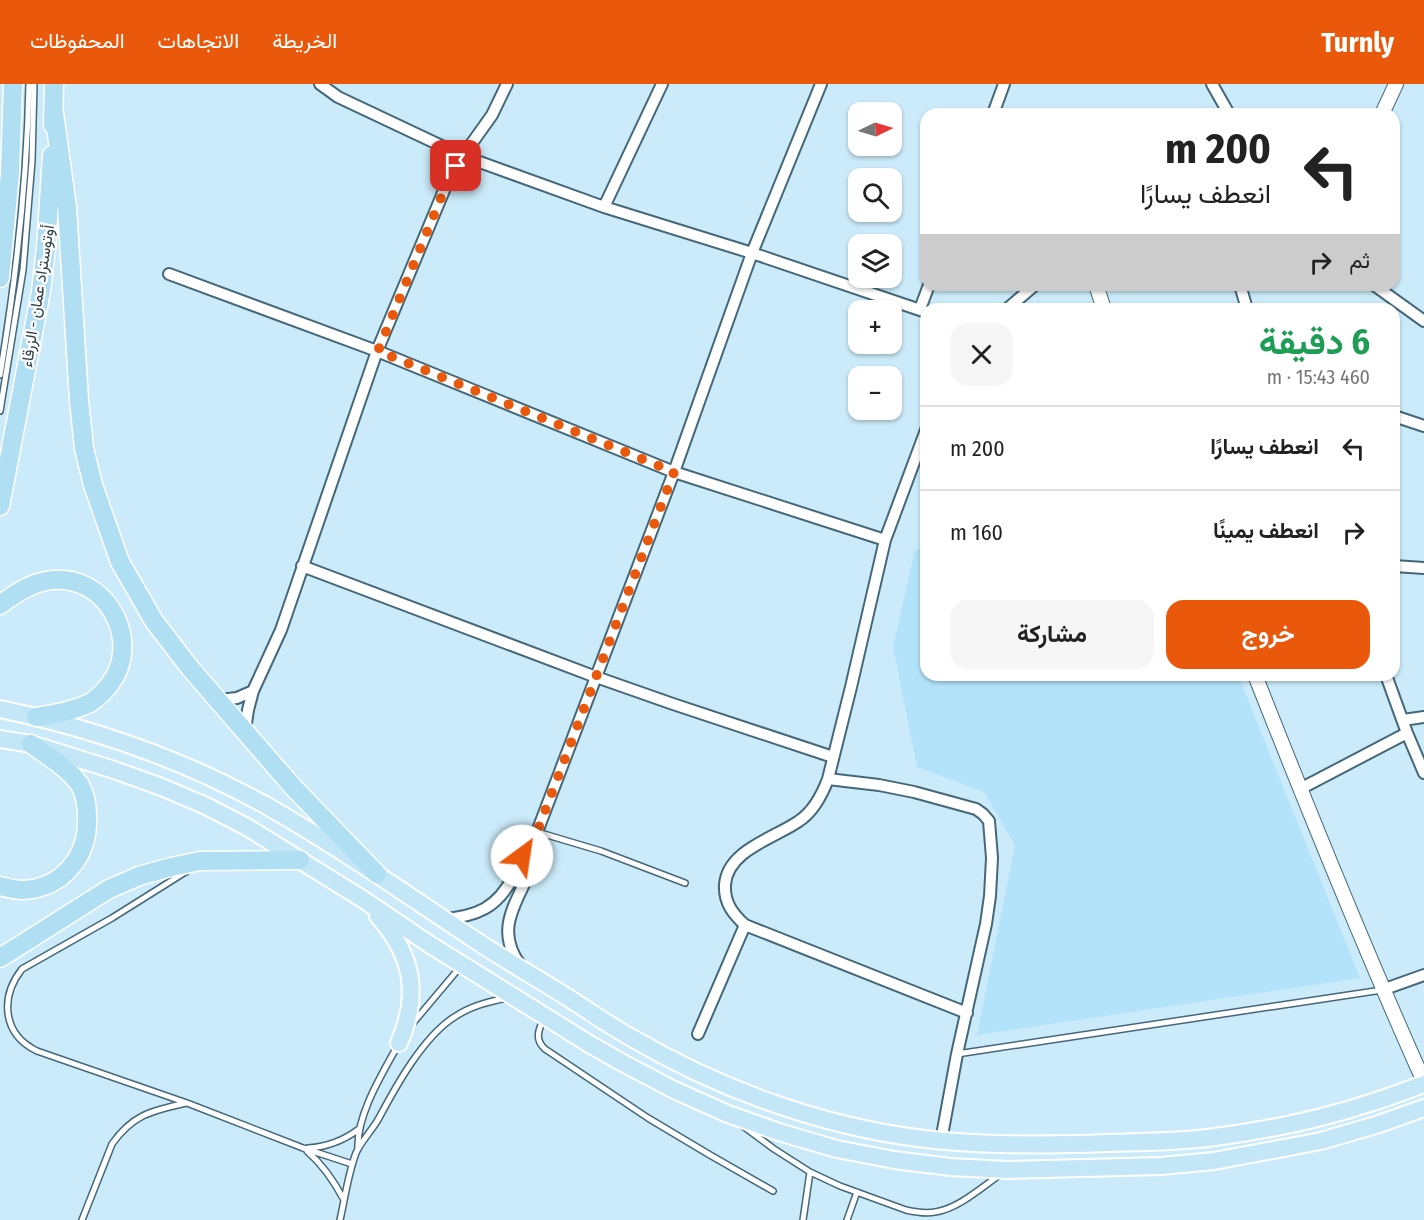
<!DOCTYPE html>
<html lang="ar">
<head>
<meta charset="utf-8">
<style>
  body { margin:0; font-family:"Fira Sans Condensed",Vazirmatn,sans-serif; background:#f6f6f6; color:#222; direction:rtl; height:100vh; display:flex; flex-direction:column; font-size:22px; white-space:nowrap }
  * { box-sizing:border-box; margin:0 }
  p { font-size:20px; color:#767676 }
  .icon { flex:none; width:33px; height:33px; fill:none; stroke:currentColor; stroke-width:2; stroke-linecap:round; stroke-linejoin:round }
  .map { position:relative; flex:1; overflow:hidden; direction:ltr }
  .sheet { position:absolute; left:920px; top:219px; width:480px; height:378px; display:flex; flex-direction:column; background:#fff; border-radius:18px; box-shadow:0 2px 4px #0004; direction:rtl }
  .sheet>* { flex:none }
  .guide { position:absolute; left:920px; top:24px; width:480px; height:183px; border-radius:18px; box-shadow:0 2px 4px #0004; direction:rtl; background:#fff; color:#222; overflow:hidden }
  .needle { width:39px; rotate:85deg }
  .controls { position:absolute; left:848px; top:18px; display:grid; gap:12px }
  .controls a { display:grid; place-items:center; width:54px; height:54px; border-radius:12px; background:#fff; box-shadow:0 2px 4px #0004; font-size:30px }
  .pin { position:absolute; display:grid; place-items:center; width:51px; height:51px; color:#fff; margin:-26px; border-radius:12px; box-shadow:0 3px 9px #0006 }
  .me { position:absolute; width:66px; margin:-33px; rotate:31deg; stroke-linejoin:round; filter:drop-shadow(0 0 4px #0008) }
  .turn { display:flex; align-items:center; gap:21px; height:126px; padding:0 30px; font-size:27px }
  .turn .icon { width:78px; height:78px; stroke-width:2.5 }
  .turn b { display:block; font-size:42px; line-height:51px }
  .then { display:flex; align-items:center; height:57px; padding:0 30px; background:#0003; gap:12px; font-size:22px }
  .round { display:grid; place-items:center; flex:none; width:63px; height:63px; border-radius:18px; background:#f6f6f6 }
  .headline { display:flex; align-items:center; justify-content:space-between; height:102px; padding:0 30px }
  h1 { font-size:36px; font-weight:700; line-height:45px; color:#1e9e55 }
  .primary-button { display:flex; gap:12px; margin-top:auto; padding:12px 30px }
  .primary-button a { flex:1; height:69px; border-radius:18px; background:#ea580c; color:#fff; font-size:24px; font-weight:700; line-height:69px; text-align:center }
  .primary-button a+a { background:#f6f6f6; color:#222 }
  ul { padding:0; list-style:none }
  li { display:flex; align-items:center; gap:18px; height:84px; padding:0 30px; border-top:2px solid #e0e0e0 }
  li div { flex:1 }
  li b { display:block; font-size:22px }
  li em { font-style:normal }
  header { display:flex; align-items:center; gap:36px; box-sizing:border-box; height:84px; padding:0 30px; background:#ea580c; color:#fff }
  header strong { font-size:28px }
  nav { display:flex; gap:33px; margin-inline-start:auto; font-size:21px }
  .map>svg:first-child { display:block }
  .built { fill:#b2e3fa }
  .lines { fill:none; stroke-linecap:round; stroke-linejoin:round }
  .service-casing { stroke:#446879; stroke-width:8 }
  .minor-casing { stroke:#446879; stroke-width:14 }
  .tertiary-casing { stroke:#446879; stroke-width:16 }
  .primary-casing { stroke:#fff; stroke-width:20 }
  .trunk-casing { stroke:#fff; stroke-width:21 }
  .service { stroke:#fff; stroke-width:5 }
  .minor { stroke:#fff; stroke-width:10 }
  .tertiary { stroke:#fff; stroke-width:14 }
  .primary { stroke:#c4e7f7; stroke-width:16 }
  .trunk { stroke:#b0dff4; stroke-width:18 }
  .route { stroke:#ea580c; stroke-width:10; stroke-dasharray:0 18 }
  .labels { text-anchor:middle; stroke-width:4.5; stroke-linejoin:round; paint-order:stroke }
  .street-label { font-size:16px; fill:#2f3f47; stroke:#fff }
</style>
</head>
<body>
<header>
<strong>Turnly</strong>
<nav><a>الخريطة</a><a>الاتجاهات</a><a>المحفوظات</a></nav>
</header>
<div class="map">
<svg width="1424" height="1136" viewBox="0 0 1424 1136">
  <rect width="100%" height="100%" fill="#cbebfa"/>
  <path class="built" d="M925,464l1,127h312l122,303 -383,57 38,-190 -31,-53 -67,-25 -24,-120 22,-97z"/>
  <g class="lines">
    <g class="service-casing">
      <path id="service" d="M0,291c16,-96 27,-193 29,-291
        M0,327l23,-141 9,-109 2,-77
        M537,748l64,19 84,32
        M187,787l-75,47 -90,51c-22,28 -20,65 15,82l150,52 116,45 49,16
        M543,936c-5,11 -8,20 2,29l103,69 62,37 63,36
        M413,939l48,-57
        M957,970l425,-64
        M743,1042l31,23 36,23 30,14 66,24c9,2 19,4 29,2 23,-3 47,-25 66,-38
        M308,1064c19,-1 35,-7 51,-19
        M358,1065c-2,-33 24,-75 40,-104
        M307,1067c16,14 27,30 37,49
        M82,1136l30,-76c21,-30 40,-33 74,-41
        M340,1136c5,-22 8,-46 16,-67 4,-10 17,-24 23,-35 17,-32 45,-83 77,-102 15,-10 34,-15 52,-18
        M803,1136l7,-48
        M847,1136l10,-28"/>
    </g>
    <g class="minor-casing">
      <path id="minor" d="M320,0l18,13 125,59 141,51 148,46 174,59
        M1212,0l17,30
        M993,30l11,-30
        M604,123l58,-123
        M169,190l208,77 297,121 211,68
        M1240,201l7,24
        M1374,201l50,36
        M920,225l9,-24
        M1007,225l28,-24
        M1394,332l30,10
        M926,346l-41,110 -34,147 -23,92c-6,16 -14,32 -29,42 -24,17 -72,29 -74,64 -1,18 8,29 20,40l222,88
        M302,482l294,111 77,27 160,53
        M1394,482l30,2
        M1386,591l21,58 17,40
        M219,616l18,-2 16,-7
        M1403,636l21,-3
        M245,646l3,-20 5,-19 28,-61 96,-279 73,-175 22,-33 20,-28 15,-31
        M828,695l51,6 35,7 62,17 7,5 6,7 3,37 -2,38 -4,28 -29,130 -16,87
        M1300,705l107,-56
        M444,835c33,-3 53,-11 69,-42 5,-9 8,-20 13,-30 3,-6 8,-10 11,-15l137,-360 78,-219 69,-169
        M521,882c-38,-50 21,-82 15,-132
        M1382,906l42,-15
        M698,950l47,-109"/>
    </g>
    <g class="tertiary-casing">
      <path id="tertiary" d="M1382,30l14,-30
        M1096,201l8,24
        M1255,591c54,137 109,273 169,407"/>
    </g>
    <g class="primary-casing">
      <path id="primary" d="M0,625c93,19 184,51 267,97 72,41 140,89 208,134 30,20 62,38 92,57 22,14 43,29 65,41 94,55 205,94 313,103 54,5 108,4 162,2 36,-1 73,-1 108,-6 54,-7 107,-18 158,-35 17,-5 34,-12 51,-18
        M0,655l31,5 83,26 45,16 45,19 43,22 117,73 65,44 162,101 30,17 53,28 54,24 54,19 55,16 57,11 57,7 57,3 153,-4 53,-5 107,-20 58,-17 45,-16
        M378,832c35,39 42,79 21,127"/>
    </g>
    <g class="trunk-casing">
      <path id="trunk" d="M54,29l13,94 12,193 5,48 9,37 27,77 34,59 36,47 103,119 84,87
        M53,41l1,-41
        M0,194l10,-105 3,-89
        M0,422l41,-215 5,-43 6,-93
        M0,521c18,-14 39,-27 63,-25 49,3 77,65 47,104 -5,7 -13,14 -20,19 -17,8 -36,11 -54,14
        M0,802c7,2 15,4 23,4 40,-2 66,-34 64,-74 0,-9 -2,-22 -7,-31 -9,-15 -35,-31 -49,-41
        M0,874l109,-69 30,-13 32,-9 29,-6 100,-1"/>
    </g>
    <use href="#service" class="service"/>
    <use href="#minor" class="minor"/>
    <use href="#tertiary" class="tertiary"/>
    <use href="#primary" class="primary"/>
    <use href="#trunk" class="trunk"/>
  </g>
  <g class="lines">
    <path class="route" d="M456,82l-6,10 -72,175 296,121 -137,360 -9,12 -6,12"/>
  </g>
  <g class="labels">
    <g class="street-label">
      <text transform="translate(37 212) rotate(-81)" y="6">أوتوستراد عمان - الزرقاء</text>
    </g>
  </g>
</svg>
<div class="controls">
<a><svg class="needle" viewBox="-14 -14 28 28"><path d="M0-13l5 13h-10z" fill="#e53935"/><path d="M0 13l5-13h-10z" fill="#767676"/></svg></a>
<a><svg class="icon" aria-label="search" viewBox="0 0 24 24"><circle cx="10" cy="10" r="6"/><path d="M15 15l6 6"/></svg></a>
<a><svg class="icon" aria-label="layers" viewBox="0 0 24 24"><path d="M12 4l9 5-9 5-9-5zM3 14l9 5 9-5"/></svg></a>
<a>+</a>
<a>−</a>
</div>
<div class="pin" style="left:456px;top:82px;background:#d93025"><svg class="icon" aria-label="arrive" viewBox="0 0 24 24"><path d="M6 21V4h12l-3 4 3 4H6"/></svg></div>
<svg class="me" style="left:522px;top:772px" viewBox="-20 -20 40 40"><circle r="19" fill="#fff"/><path d="M0-13L10 11 0 6-10 11z" fill="#ea580c"/></svg>
<div class="guide">
<div class="turn"><svg class="icon" aria-label="left" viewBox="0 0 24 24"><path d="M17 20v-9H6M10 6l-5 5 5 5"/></svg><div><b>200 m</b>انعطف يسارًا</div></div>
<div class="then">ثم<svg class="icon" aria-label="right" viewBox="0 0 24 24"><path d="M7 20v-9h11M14 6l5 5-5 5"/></svg></div>
</div>
<section class="sheet">
<div class="headline"><div><h1>6 دقيقة</h1><p>460 m · 15:43</p></div><a class="round"><svg class="icon" aria-label="close" viewBox="0 0 24 24"><path d="M6 6l12 12M18 6L6 18"/></svg></a></div>
<ul>
<li><svg class="icon" aria-label="left" viewBox="0 0 24 24"><path d="M17 20v-9H6M10 6l-5 5 5 5"/></svg><div><b>انعطف يسارًا</b></div><em>200 m</em></li>
<li><svg class="icon" aria-label="right" viewBox="0 0 24 24"><path d="M7 20v-9h11M14 6l5 5-5 5"/></svg><div><b>انعطف يمينًا</b></div><em>160 m</em></li>
</ul>
<div class="primary-button"><a>خروج</a><a>مشاركة</a></div>
</section>
</div>
</body>
</html>
